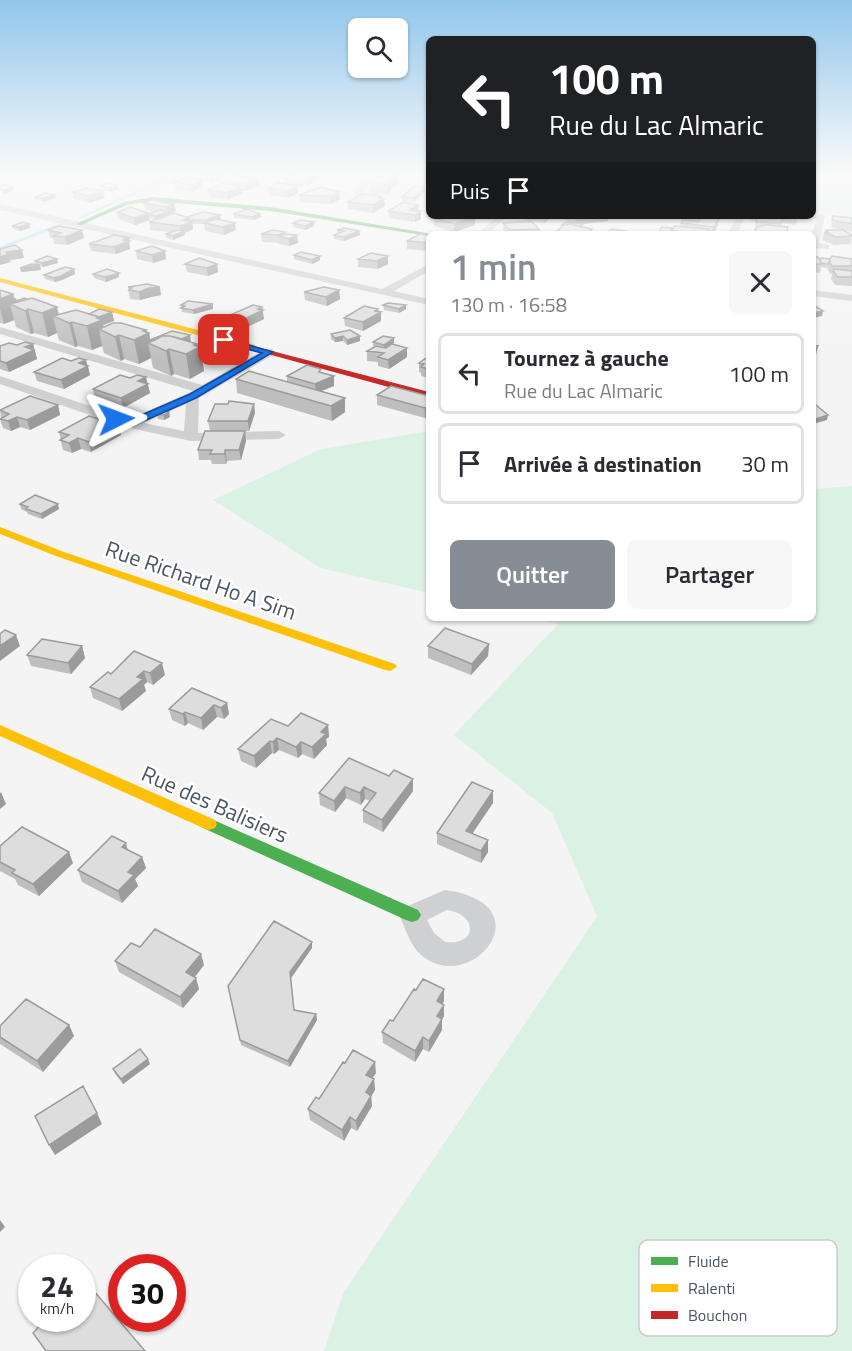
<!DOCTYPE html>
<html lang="fr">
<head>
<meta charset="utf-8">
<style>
  body { margin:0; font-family:"Titillium Web",sans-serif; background:#f7f7f7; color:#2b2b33; height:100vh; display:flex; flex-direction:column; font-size:22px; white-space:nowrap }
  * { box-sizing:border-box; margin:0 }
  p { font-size:20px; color:#7c7c81 }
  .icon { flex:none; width:33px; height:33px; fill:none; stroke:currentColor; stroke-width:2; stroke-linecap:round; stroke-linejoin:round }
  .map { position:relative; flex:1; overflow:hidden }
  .drawer { position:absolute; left:426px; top:231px; width:390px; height:390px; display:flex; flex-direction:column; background:#fff; border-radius:9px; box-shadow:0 2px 4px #0004 }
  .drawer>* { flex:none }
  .hud { position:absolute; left:426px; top:36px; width:390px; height:183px; border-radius:9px; box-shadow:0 2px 4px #0004; background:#202124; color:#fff; overflow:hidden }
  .tools { position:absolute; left:348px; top:18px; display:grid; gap:12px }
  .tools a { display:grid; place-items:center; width:60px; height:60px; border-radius:9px; background:#fff; box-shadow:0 2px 4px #0004; font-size:30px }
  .speed { position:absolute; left:18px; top:1254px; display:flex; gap:12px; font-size:30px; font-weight:700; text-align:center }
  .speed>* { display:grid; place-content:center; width:78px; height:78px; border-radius:50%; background:#fff; box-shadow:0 2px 4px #0004; line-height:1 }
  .speed small { font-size:15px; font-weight:400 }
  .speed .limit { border:9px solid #d22; background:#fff; color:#111 }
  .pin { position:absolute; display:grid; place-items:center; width:51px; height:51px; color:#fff; margin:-26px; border-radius:12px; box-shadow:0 3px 9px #0006 }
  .me { position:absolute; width:66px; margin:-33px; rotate:87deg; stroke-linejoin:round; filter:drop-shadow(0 0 4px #0008) }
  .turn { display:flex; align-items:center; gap:21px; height:126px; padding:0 24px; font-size:27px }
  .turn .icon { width:78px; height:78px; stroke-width:2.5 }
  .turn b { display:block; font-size:42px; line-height:51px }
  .then { display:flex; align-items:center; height:57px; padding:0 24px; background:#0003; gap:12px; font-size:22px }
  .round { display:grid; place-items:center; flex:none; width:63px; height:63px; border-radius:9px; background:#f7f7f7 }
  .head { display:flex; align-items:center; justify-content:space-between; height:102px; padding:0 24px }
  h1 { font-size:36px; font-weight:600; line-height:45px; color:#868d94 }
  .primary-button { display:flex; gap:12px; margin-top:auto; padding:12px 24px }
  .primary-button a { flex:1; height:69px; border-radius:9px; background:#868d94; color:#fff; font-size:24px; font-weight:600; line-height:69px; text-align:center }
  .primary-button a+a { background:#f7f7f7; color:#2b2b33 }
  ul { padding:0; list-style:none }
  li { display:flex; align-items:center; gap:18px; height:81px; margin:0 12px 9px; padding:0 12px; border:3px solid #e1e1e2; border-radius:9px }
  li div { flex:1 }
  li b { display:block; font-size:22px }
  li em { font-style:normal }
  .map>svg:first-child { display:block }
  .green { fill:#d9f2e3 }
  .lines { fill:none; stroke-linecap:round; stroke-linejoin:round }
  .stream { stroke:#aee2f0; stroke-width:3 }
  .street { fill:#ced0d2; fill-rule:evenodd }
  .fast { fill:#4caf50; fill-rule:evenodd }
  .slow { fill:#ffc107; fill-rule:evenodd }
  .jam { fill:#c62828; fill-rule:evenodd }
  .wall { fill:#bebebf }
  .shaded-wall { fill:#9b9b9b }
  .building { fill:#ddddde; stroke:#9b9b9b; stroke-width:1.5 }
  .route { fill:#1a73e8; stroke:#114b97; stroke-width:1.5 }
  .labels { text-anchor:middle; stroke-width:5; stroke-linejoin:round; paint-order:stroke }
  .street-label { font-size:22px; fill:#4a5661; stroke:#fff }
  .key { fill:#fff; stroke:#c9ccd0; stroke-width:1.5 }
  .key-label { font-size:16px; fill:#4a5661 }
</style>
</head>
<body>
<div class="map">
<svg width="852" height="1351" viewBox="0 0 852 1351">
  <rect width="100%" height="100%" fill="#f4f4f4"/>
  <path class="green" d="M813,173h39v43l-39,-5z
    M429,431v162l-108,-25 -108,-68 108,-51z
    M852,486v865h-528l19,-57 254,-378 -45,-103 -98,-78 104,-111 -24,-6h279v-129z"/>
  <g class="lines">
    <path class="stream" d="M79,218l83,-37 12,-8
      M0,248l62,-24"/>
    <path class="street" d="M374,173h9l-23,22h-6v-4z
      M0,204l382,85 47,-25v7l-35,20 35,8v6l-429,-95z
      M821,213l4,3 -6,27 10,2v4l-16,-1 -1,-14 5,-18z
      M498,216h9l-19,18h-11z
      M736,216h8l-6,18h-10z
      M813,290l39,5v6l-39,-5z
      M0,327l202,58 63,-36h8v6l-74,43 -1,35 81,-2 7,4 -7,4 -88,2 -66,-14 -125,-43v-8l129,43 64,-28 -193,-57zM186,404l-2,27 -40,-8z
      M445,890c105,14 22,112 -27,62 -9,-10 -13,-25 -19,-37l4,-7zM447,910c32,5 30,36 -2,32l-11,-9 -7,-13z"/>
    <path class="fast" d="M152,197l118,10 163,27 -4,2 -159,-25 -118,-10 -25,4 -46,20 -5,-1 48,-22z
      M209,818l209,92 3,5 -3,5 -6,2 -6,-2 -203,-92 -2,-4 2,-4z"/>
    <path class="slow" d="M0,278l255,67 1,2 -7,2 -249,-67z
      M0,527l64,25 331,112 2,3 -7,4 -5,-1 -329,-114 -56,-22z
      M0,725l215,95 2,4 -2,4 -6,2 -6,-2 -203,-92z"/>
    <path class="jam" d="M249,345l180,47v6l-180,-49z"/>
  </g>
  <path class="wall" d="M189,173h54l1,2 -2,1 16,2 1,7 -13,6h-4v2l-14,7 -19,-3 -1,-7 15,-6v-3l9,-4 -9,-1 1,2 -13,5 -10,-3 1,7 -10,5 -17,-3 -1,-7 15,-5z
    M279,173h38l1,5 -10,8h-11l1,7 -10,5 -19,-3 -1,-7 18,-4v-3l2,-2h-8z
    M332,173h23l-23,1z
    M390,173h21l-4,5 -8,-1v8l-8,4v2l-4,4 -18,-2v-11l21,-8z
    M429,180v11l-3,-1v-7z
    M100,186l19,3 -8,3 -11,-3z
    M425,191l-11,11 -12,-1v-4z
    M73,192l32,6 -15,5 -16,-4z
    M339,192l1,7 -9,5 -32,-2v-7z
    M380,196l2,2 3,8 -12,7 -25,-4v-7z
    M35,197l21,1 -12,4 -8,-2z
    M144,203l30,1 2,7 -8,3v1l19,2 33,-2 1,4h-1l16,11 -12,5 -19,-4 -1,-7h-12l1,5 -8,4v2l-12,5 -7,-2v-4l3,-2 -19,-2 -1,-8 6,-2 -6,-2 1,2 -15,5 -17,-6 -1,-7 31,1 1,1 6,-2 -9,-2z
    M418,205v6h3v8l-6,3 -26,-4 -1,-7z
    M233,214h27l1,3 -8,3 -19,-2z
    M515,216h35l-5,7 -30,-5z
    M565,216h43v5l-26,3 1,3 9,7h-35v-3l5,-4v-2l8,-2 -5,-4z
    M685,216h32v11l-4,7h-42l1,-4 8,-4 1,-3 3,-3z
    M750,216h48l-2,9 -15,-2v4l5,7h-32l2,-13 -6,-1z
    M833,216l19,2v14l-8,-2 8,5 -1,9 -17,1 -12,-5 2,-8h2v-2h15l-10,-3z
    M434,218l41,7 -21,7 -20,-6z
    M293,223l21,3 -9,4 -12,-3z
    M503,223l36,6v5h-33l-3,-4z
    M29,224l1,4 -10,3 -7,-2 -1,-3z
    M48,230l36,8 -17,7 -13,-1 -1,-6h-3z
    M337,230l22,1 1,4 -16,6 -10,-2v-4l4,-1z
    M261,234l36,1 1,8 -9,3 -10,-2v-1l-17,-1z
    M429,236v15l-22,-2v-8z
    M89,244l41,2v3l-14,5 -25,-3z
    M136,251h29l1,8 -13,4 -16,-4z
    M294,255l26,5 -8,4 -18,-5z
    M388,256v8l-10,5 -20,-2v-8z
    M813,257l7,4 10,-2h22v27l-17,-1 -4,-6 1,-5h-2l-3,-6 -6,-1 -1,6 -7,-1z
    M35,261l23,2 -15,4 -3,-1 1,4 -20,2 14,-8z
    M185,264h32l1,8 -10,4 -21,-4z
    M74,269l1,5 -13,6 -7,2 -10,-3 -1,-4z
    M119,273v4l-13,5 -12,-4 -1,-4z
    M128,287l33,8 -10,2 -11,3 -10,-1z
    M0,290l13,4 3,7 43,14 53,-3 2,9 -11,4 1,2 42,3 1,2 2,1 2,9 -1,-2 40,-5 1,7 6,4 3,1 23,-3 1,4 -16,11 -6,-2 2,14 -14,8 -16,-5 -3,2 -18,-8 -2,-10 -12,6 -15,-5 -3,2 -17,-8 -2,-7 -10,4 -14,-4 -3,1 -16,-7 -2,-7 -9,4 -14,-4 -3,1 -15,-7 -2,-7 -10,4 -4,-1z
    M339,290l1,9 -13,7 -22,-6 -1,-8z
    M213,304v5l-19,5 -12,-2 -1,-7z
    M383,305l23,4 -7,4 -15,-3z
    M262,307l2,12 -25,12 -5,-1 -1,-5 -1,-1 -2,-9z
    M378,309v3h3v9l-18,10 -18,-5 -1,-8z
    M331,334l29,2v5l-13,4 -4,-4 -8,1 -4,-3z
    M373,342l21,1 -2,1 15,4v9l-18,12 -11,-3v-4l-11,-1v-10l7,-4 -1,-1z
    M33,344l4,15 -28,13 -9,-3v-23z
    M429,359v19l-8,-2v-3l-2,-1v-9z
    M88,366l2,9 -26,14 -27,-8 -3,-9z
    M321,373l13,3v10l-13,5 24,7v14l-13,9 -95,-28 -1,-14 51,3v-6z
    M147,383l3,10 -27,15 -28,-9 -2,-10z
    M377,395l52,1 -4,22 -48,-13z
    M254,404l1,9 -6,18h-4l1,10 -5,19 -14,1 -1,3h-14l-1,-4h-12l-1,-10 12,-19 -2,-10z
    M58,405l2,10 -30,15 -10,-3 -9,4 -8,-3 -3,-9 1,-1 -1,-8z
    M157,414l13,3 -6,3 -6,-1z
    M59,432l62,3 -30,17 -10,-3 -9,4 -9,-3z
    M20,504l39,5 -17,10 -14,-5 -1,-2 -6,-3z
    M489,644l-1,12 -17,19 -43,-17v-12z
    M82,646l3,12 -14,16 -40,-8 -4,-11z
    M134,651l31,24 -12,10 -6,-3 -3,3 2,6 -24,20 -29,-13 -3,-11 21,-13z
    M227,703l2,11 -5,5 -7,-2 -14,13 -15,-7 -3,3 -13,-6 -3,-11z
    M328,725l1,12 -3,2 1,6 -13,14 -12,-5 -4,4 -19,-8 -5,4 -2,-1 -16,15 -15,-7 -3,-12 50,-23z
    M349,758l64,33 -30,41 -20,-10v-12l7,-9 -5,-2 -4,6 -15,-7 -11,14 -15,-7 -1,-12z
    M493,791v12l-21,30 16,7v12l-7,11 -44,-19v-11z
    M0,846l73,17 -34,33 -21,-11 -3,-6 -15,-8z
    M128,850l14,7 4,11 -11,11 3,7 -16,17 -40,-21 -4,-12z
    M312,942v6l-21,30 3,32 22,4 1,6 -27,47 -49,-22 -13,-59z
    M140,947l64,18 -9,12 4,12 -16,19 -64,-36 -4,-11z
    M444,989v12l-2,3 2,1v11l-2,3v11l-13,22 -6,-3 -8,13 -32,-19 -1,-11 11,-11 23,-31z
    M69,1025l5,11 -31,36 -43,-28v-18z
    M345,1063l31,10 -4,5 2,1 1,11 -4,6 1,10 -15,25 -6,-3 -7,13 -34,-21 -2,-11 11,-10z
    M150,1064l-27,20 -8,-10 -2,-5z"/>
  <path class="shaded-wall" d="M218,173h5l1,5 -13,5v-7z
    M315,173h2l1,5 -10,8 -1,-7z
    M399,175v10l-8,4v2l-4,4v-10l1,-4z
    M258,178l1,7 -13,6 -1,-7z
    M201,180l1,7 -10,5 -1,-7z
    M118,186l1,3 -8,3 -1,-4z
    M241,186l1,7 -14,7 -1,-7z
    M298,186v7l-10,5 -1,-7z
    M14,187v4l-11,3v-4z
    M425,187v4l-11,11v-4z
    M103,191l2,7 -15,5 -2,-7z
    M339,192l1,7 -9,5v-8z
    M55,195l1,3 -12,4 -1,-4z
    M380,195v3l2,-1v3l2,-1 1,7 -12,7v-8l4,-9z
    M174,204l2,7 -8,3v1l-12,5 -1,-4 12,-4 -1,-5z
    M418,205v7l-8,-2z
    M421,211v8l-6,3v-7z
    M148,213l2,7 -15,5 -1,-7z
    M260,214l1,3 -8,3 -1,-3z
    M220,215l1,4 -14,5 -1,-4z
    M545,216h5l-5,7z
    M590,216h18v5l-33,4 1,-7z
    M475,217v8l-21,7v-8z
    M189,218v5l3,-1 1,7 -8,4v2l-12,5v-4l8,-3 -1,-7 3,-6z
    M719,219l-2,8 -5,7 2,-7z
    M314,222v4l-9,4v-4z
    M235,223l1,7 -12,5 -1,-8z
    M29,224l1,4 -10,3 -1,-4z
    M82,230l2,8 -17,7 -2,-8z
    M359,231l1,4 -16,6v-4z
    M297,235l1,8 -9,3v-7z
    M129,238l1,11 -14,5 -2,-7 9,-7z
    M22,250l2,8 -14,2 1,2 -11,3v-8l6,-5z
    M165,251l1,8 -13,4 -1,-8z
    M320,256v4l-8,4v-4z
    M388,256v8l-10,5 -1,-8z
    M57,259l1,4 -15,4 -1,-4z
    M217,264l1,8 -10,4 -1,-8z
    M40,265l1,5 -20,2 -1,-4z
    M74,269l1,5 -13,6 -7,2 -1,-4z
    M119,273v4l-13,5 -1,-5z
    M160,287l1,8 -10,2 -11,3 -1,-8 10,-4z
    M339,290l1,9 -13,7 -1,-9z
    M13,294l1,5 2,-1 1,5 -7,1 4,16 -10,4 -4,-15v-10z
    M213,304v5l-19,5 -1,-4z
    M406,305v4l-7,4v-4z
    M57,307l3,12 -7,-3 4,17 -9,4 -6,-24z
    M262,307l2,12 -25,12 -1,-9z
    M28,309l6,24 -3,1 -6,-23z
    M378,309v5l3,-2v9l-18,10v-9z
    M823,311l-1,5 -9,2v-5z
    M112,312l2,9 -11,4 2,7 -6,-3 3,17 -10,4 -5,-24 4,-6z
    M72,322l6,24 -3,1 -6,-24z
    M146,330l1,4 2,-1 2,11 -3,-1 3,15 -12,6 -5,-24 9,-9z
    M119,335l5,24 -3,2 -6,-24z
    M190,335l1,9 -22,1z
    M343,336v5l-8,1v-4z
    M360,336v5l-13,4v-5z
    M394,338v5l-10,6v-4z
    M33,344l4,15 -28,13 -3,-9 19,-16z
    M197,344l1,4 2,-1 4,24 -14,8 -4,-25 8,-9z
    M223,344l1,4 -16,11 -1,-5z
    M818,346l-2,9 -3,4v-6z
    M407,348v9l-18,12 -1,-9z
    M169,349l5,25 -3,2 -5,-25z
    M86,360l4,15 -26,14 -3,-9 18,-17z
    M334,376v10l-18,7 -1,-9z
    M146,377l4,16 -27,15 -2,-10 17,-17z
    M345,398v14l-13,9 -1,-15z
    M254,404l1,9 -6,18 -1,-10z
    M58,405l2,10 -30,15 -3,-10z
    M429,405v10l-4,3v-10z
    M169,412l1,5 -6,3v-5z
    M828,415l-1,5 -14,4v-4z
    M17,417l3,10 -9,4 -3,-10z
    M119,425l2,10 -30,17 -2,-10z
    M245,431l1,10 -5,19 -2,-10z
    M78,438l3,11 -9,4 -3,-10z
    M225,450l2,11 -1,3 -1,-10z
    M58,504l1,5 -17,10 -1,-5z
    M16,635l4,11 -20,15v-15z
    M489,644l-1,12 -17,19 1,-11z
    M82,646l3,12 -14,16 -3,-11z
    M162,663l3,12 -12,10 -3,-12z
    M144,671l3,11 -3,3 2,6 -24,20 -3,-12 18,-22z
    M227,703l2,11 -5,5 -3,-11z
    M214,705l3,12 -14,13 -2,-12z
    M185,712l3,11 -3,3 -2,-12z
    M328,725l1,12 -3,2 1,6 -13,14 -2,-12 9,-15z
    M277,738l2,12 -5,4 -1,-12z
    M270,741l2,12 -16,15 -2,-12z
    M301,742l1,12 -4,4 -2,-11z
    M413,779v12l-30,41 -1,-12z
    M345,787l1,11 -11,14 -1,-11z
    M364,787l1,12 -4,6 -1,-12z
    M493,791v12l-27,40v-12z
    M1,792l5,12 -6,5v-16z
    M488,840v12l-7,11v-12z
    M126,843l3,12 -7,-8z
    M69,852l4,11 -34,33 -6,-12z
    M142,857l4,11 -11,11 3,7 -16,17 -4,-12 10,-19z
    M312,942v6l-21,30 -1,-6z
    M201,954l3,11 -15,19 -3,-12z
    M196,978l3,11 -16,19 -3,-11z
    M444,989v12l-7,11v-11z
    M444,1005v11l-7,12v-12z
    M316,1014l1,6 -27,47 -2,-6z
    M442,1019v11l-13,22v-11z
    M69,1025l5,11 -31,36 -6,-11z
    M423,1037v12l-8,13v-11z
    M148,1059l2,5 -27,20 -2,-5z
    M375,1062l1,11 -9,13 -1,-11z
    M374,1079l1,11 -8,13 -1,-11z
    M371,1096l1,10 -15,25 -1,-10z
    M97,1113l5,11 -47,31 -6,-10z
    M350,1117l1,11 -7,13 -2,-11z
    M0,1220l5,7 -5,5z"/>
  <path class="building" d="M197,173h21l-7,3z
    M224,173h17l-4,2z
    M304,173h11l-8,6h-12z
    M379,174l20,1 -11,6h3l-4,4 -18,-3z
    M236,175l22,3 -13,6 -22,-3z
    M293,176l5,1 -3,2v3l-9,-1z
    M188,177l13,3 -10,5 -17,-3z
    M106,183l12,3 -8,2 -10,-2z
    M222,183l19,3 -14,7 -19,-3z
    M279,183l19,3 -11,5 -19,-3z
    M0,184l14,3 -11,3h-3z
    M414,186l11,1 -11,11 -12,-1z
    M321,187l18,5 -8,4 -32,-1z
    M87,188l16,3 -15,5 -15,-4z
    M46,193l9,2 -12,3 -8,-1z
    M362,194l18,1 -3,1 5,1 -3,1 5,1 -11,6 -25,-3z
    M152,200l22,4 -8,3 -22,-4z
    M403,202l15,3 -8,5 11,1 -6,4 -27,-4z
    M130,207l18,6 -14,5 -17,-6z
    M247,209l13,5 -8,3 -19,-3z
    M160,210l7,2 -12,4 -7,-2z
    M203,212l17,3 -14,5h-17v-2l-2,-1z
    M174,213l15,5 -6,2 9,2 -12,4 -31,-4z
    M443,216h27l5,1 -21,7 -20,-6z
    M572,216h18l-14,2z
    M758,216h7l18,2 -2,5 -25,-1z
    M833,216l19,2v6l-20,-4z
    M701,217l18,2 -5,8 -33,-4 2,-3 15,2z
    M216,219l19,4 -12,4 -19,-4z
    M301,220l13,2 -9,4 -12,-3z
    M531,221l8,8 -29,1 -7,-7z
    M23,222l6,2 -10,3 -7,-1z
    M566,222l17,2 -2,3 -10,-3 -9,1z
    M571,224l21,5 -5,5h-12l-18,-3 7,-6z
    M766,225l22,2 -2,6h-32l3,-6z
    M59,226l23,4 -17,7 -13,-1 9,-3 -13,-3z
    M674,226l34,3 -1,5h-10l-20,-2 -5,-2z
    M662,227l10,1 -3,6 -10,-2z
    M344,228l15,3 -15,6 -10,-2 10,-4 -7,-1z
    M611,229l15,2 -3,3h-17z
    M177,230l7,1 -11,5 -7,-2z
    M273,230l12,2 -7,3 -17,-1z
    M826,230h17l9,5v1l-16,1 -12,-5h4z
    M285,234l12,1 -8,4 -10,-3z
    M420,234l9,2v7l-22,-2z
    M114,235l15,3 -6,2 6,1 -15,6 -25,-3z
    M15,245l7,5 -16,2 2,2 -8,3v-8z
    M152,246l13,5 -13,4 -16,-4z
    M301,252l19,4 -8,4 -18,-5z
    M371,253l17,3 -11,5 -19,-2z
    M47,256l10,3 -15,4 -7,-2z
    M832,256l20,3v7h-20l-3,-6z
    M813,257h5l4,7h-9z
    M199,258l18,6 -10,4 -22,-4z
    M821,258l9,1 -2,5 -7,-1 -1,-2z
    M32,264l8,1 -20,3z
    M65,267l9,2 -13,7 -7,2 -10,-3z
    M107,269l12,4 -14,4 -12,-3z
    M834,269l18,2v6h-14l-5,-6z
    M147,284l13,3 -11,1 -10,4 -10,-2 3,-2 -4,-1z
    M324,287l15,3 -13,7 -22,-5z
    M0,290l13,4 -13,5z
    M24,298l3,1 -9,3 -2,-1z
    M32,298l25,9 -15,6 -14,-4 -3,2 -15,-7z
    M188,301l25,3 -20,6 -12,-2 4,-2 -4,-1z
    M388,303l18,2 -7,4 -16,-4z
    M253,305l9,2 -4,2 5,1 -25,12 -5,-1 7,-3 -10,-3z
    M364,306l14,3 -3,2 6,1 -18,10 -19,-4z
    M813,306h2l8,5 -10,2z
    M99,309l13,3 -13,5 -10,-3z
    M76,310l24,7 -3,1 5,2 -15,6 -15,-4 -3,1 -16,-7z
    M113,323h8l25,7 -3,1 6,2 -15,7 -15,-5 -4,2 -16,-8z
    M350,330l10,6 -13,4 -4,-4 -8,2 -4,-4z
    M172,331l18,4 -8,4 -12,-3h-8l-9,5 -3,-1z
    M162,336h8l27,8 -3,1 6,2 -14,7 -17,-5 -3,2 -18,-8z
    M383,336l11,2 -10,7 -11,-3z
    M213,341l10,3 -16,10 -6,-1 -1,-6z
    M25,342l8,2 -8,3 9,3 -28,13 -6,-2v-15l9,-3 8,2z
    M392,344l15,4 -19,12 -10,-3 6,-4 -17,-2 9,-5 10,2z
    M813,345l5,1 -5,7z
    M62,358l9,3 8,-3 7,2 -7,3 9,3 -27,14 -27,-8z
    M426,358l3,1v10l-8,-2 3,-3 -5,-1z
    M307,365l14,4 -2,3 15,4 -19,8 -28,-8z
    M249,371l96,27 -14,8 -95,-27z
    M120,375l10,3 7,-3 9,2 -8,4 10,3 -27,14 -28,-9z
    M391,386l38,10v9l-4,3 -48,-13z
    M30,396l28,9 -31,15 -10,-3 -9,4 -8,-2 9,-5 -9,-4z
    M229,401l25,3 -6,17h-40l7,-17h13z
    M816,405l12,10 -15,5v-14z
    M163,410l6,2 -5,3 -7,-1z
    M89,416l30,9 -30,17 -11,-4 -9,5 -9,-3 9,-5 -10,-3z
    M205,431h40l-6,19h-14v4h-15l2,-4h-14z
    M35,495l23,9 -17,10 -15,-5 2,-2 -8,-3z
    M445,628l44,16 -17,20 -44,-18z
    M5,630l11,5 -16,11v-12z
    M42,639l40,7 -14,17 -41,-8z
    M134,651l28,12 -12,10 -6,-2 -7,6 6,2 -24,20 -29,-12 18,-15 3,2z
    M192,688l35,15 -6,5 -7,-3 -13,13 -16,-6 -2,2 -14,-5z
    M301,713l27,12 -7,7 5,2 -14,13 -11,-5 -5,5 -19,-9 -4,4 -3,-1 -16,15 -16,-7 33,-30 17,7z
    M349,758l40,18 5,-6 19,9 -31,41 -19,-10 13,-17 -12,-6 -4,6 -15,-6 -11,14 -15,-8z
    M472,782l21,9 -27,40 22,9 -7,11 -44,-18z
    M22,827l47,25 -36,32 -21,-11 3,-3 -15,-8v-16z
    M112,836l14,7 -4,4 20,10 -14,15 6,3 -16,16 -40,-21z
    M274,921l38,21 -22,30 4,38 22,4 -28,47 -48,-21 -12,-54z
    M155,929l46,25 -15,18 10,6 -16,19 -65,-36 16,-18 9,4z
    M423,979l21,10 -7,12 7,4 -7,11 5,3 -13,22 -6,-4 -8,14 -33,-19 8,-12 3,1 21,-32 2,1z
    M26,999l43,26 -32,36 -37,-24v-11z
    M140,1049l8,10 -27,20 -8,-10z
    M353,1050l22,12 -9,13 8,4 -8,13 5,4 -15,25 -6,-4 -8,13 -34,-21 8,-12 3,2 24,-37 2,1z
    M83,1086l14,27 -48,32 -14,-29z
    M67,1258l8,10h-17z
    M82,1277l63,74h-99l-13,-18 14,-15h35z"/>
  <linearGradient id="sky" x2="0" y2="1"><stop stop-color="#91c6eb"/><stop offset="0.48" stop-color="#fafafa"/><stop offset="1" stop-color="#fafafa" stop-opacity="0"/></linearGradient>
  <rect width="852" height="362" fill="url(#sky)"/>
  <path class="route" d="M224,338l49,14 -77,46 -63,28 -20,-5v-4l17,3 60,-26 72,-41 -41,-11v-3z"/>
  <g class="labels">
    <g class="street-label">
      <text transform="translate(201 580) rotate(19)" y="8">Rue Richard Ho A Sim</text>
      <text transform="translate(215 804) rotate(24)" y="8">Rue des Balisiers</text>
    </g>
  </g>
  <rect x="639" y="1240" width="198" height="96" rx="9" class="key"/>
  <rect x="651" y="1257" width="27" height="8" fill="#4caf50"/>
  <rect x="651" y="1284" width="27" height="8" fill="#ffc107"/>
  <rect x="651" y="1311" width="27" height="8" fill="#c62828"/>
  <g class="key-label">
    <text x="688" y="1267">Fluide</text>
    <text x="688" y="1294">Ralenti</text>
    <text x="688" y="1321">Bouchon</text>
  </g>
</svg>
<div class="tools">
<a><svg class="icon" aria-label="search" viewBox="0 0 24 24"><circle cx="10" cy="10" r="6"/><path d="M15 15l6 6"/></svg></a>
</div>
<div class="speed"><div>24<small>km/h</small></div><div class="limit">30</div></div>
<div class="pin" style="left:224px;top:340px;background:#d93025"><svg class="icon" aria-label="arrive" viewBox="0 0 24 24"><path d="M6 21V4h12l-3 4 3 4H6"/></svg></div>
<svg class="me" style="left:116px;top:419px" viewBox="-20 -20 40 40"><path d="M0-17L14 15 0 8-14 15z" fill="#1a73e8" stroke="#fff" stroke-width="4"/></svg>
<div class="hud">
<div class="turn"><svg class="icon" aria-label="left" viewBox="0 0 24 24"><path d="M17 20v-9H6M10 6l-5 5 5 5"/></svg><div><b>100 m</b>Rue du Lac Almaric</div></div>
<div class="then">Puis<svg class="icon" aria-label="arrive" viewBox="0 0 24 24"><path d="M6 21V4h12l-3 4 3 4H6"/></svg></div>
</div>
<section class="drawer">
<div class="head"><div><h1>1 min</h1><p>130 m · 16:58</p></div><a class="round"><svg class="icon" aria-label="close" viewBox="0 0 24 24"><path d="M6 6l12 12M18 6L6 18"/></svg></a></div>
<ul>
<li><svg class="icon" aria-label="left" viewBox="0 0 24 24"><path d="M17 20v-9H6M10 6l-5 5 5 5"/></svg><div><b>Tournez à gauche</b><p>Rue du Lac Almaric</p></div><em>100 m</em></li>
<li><svg class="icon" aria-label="arrive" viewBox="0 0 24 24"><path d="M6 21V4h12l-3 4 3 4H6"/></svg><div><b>Arrivée à destination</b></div><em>30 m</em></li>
</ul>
<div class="primary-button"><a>Quitter</a><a>Partager</a></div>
</section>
</div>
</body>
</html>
